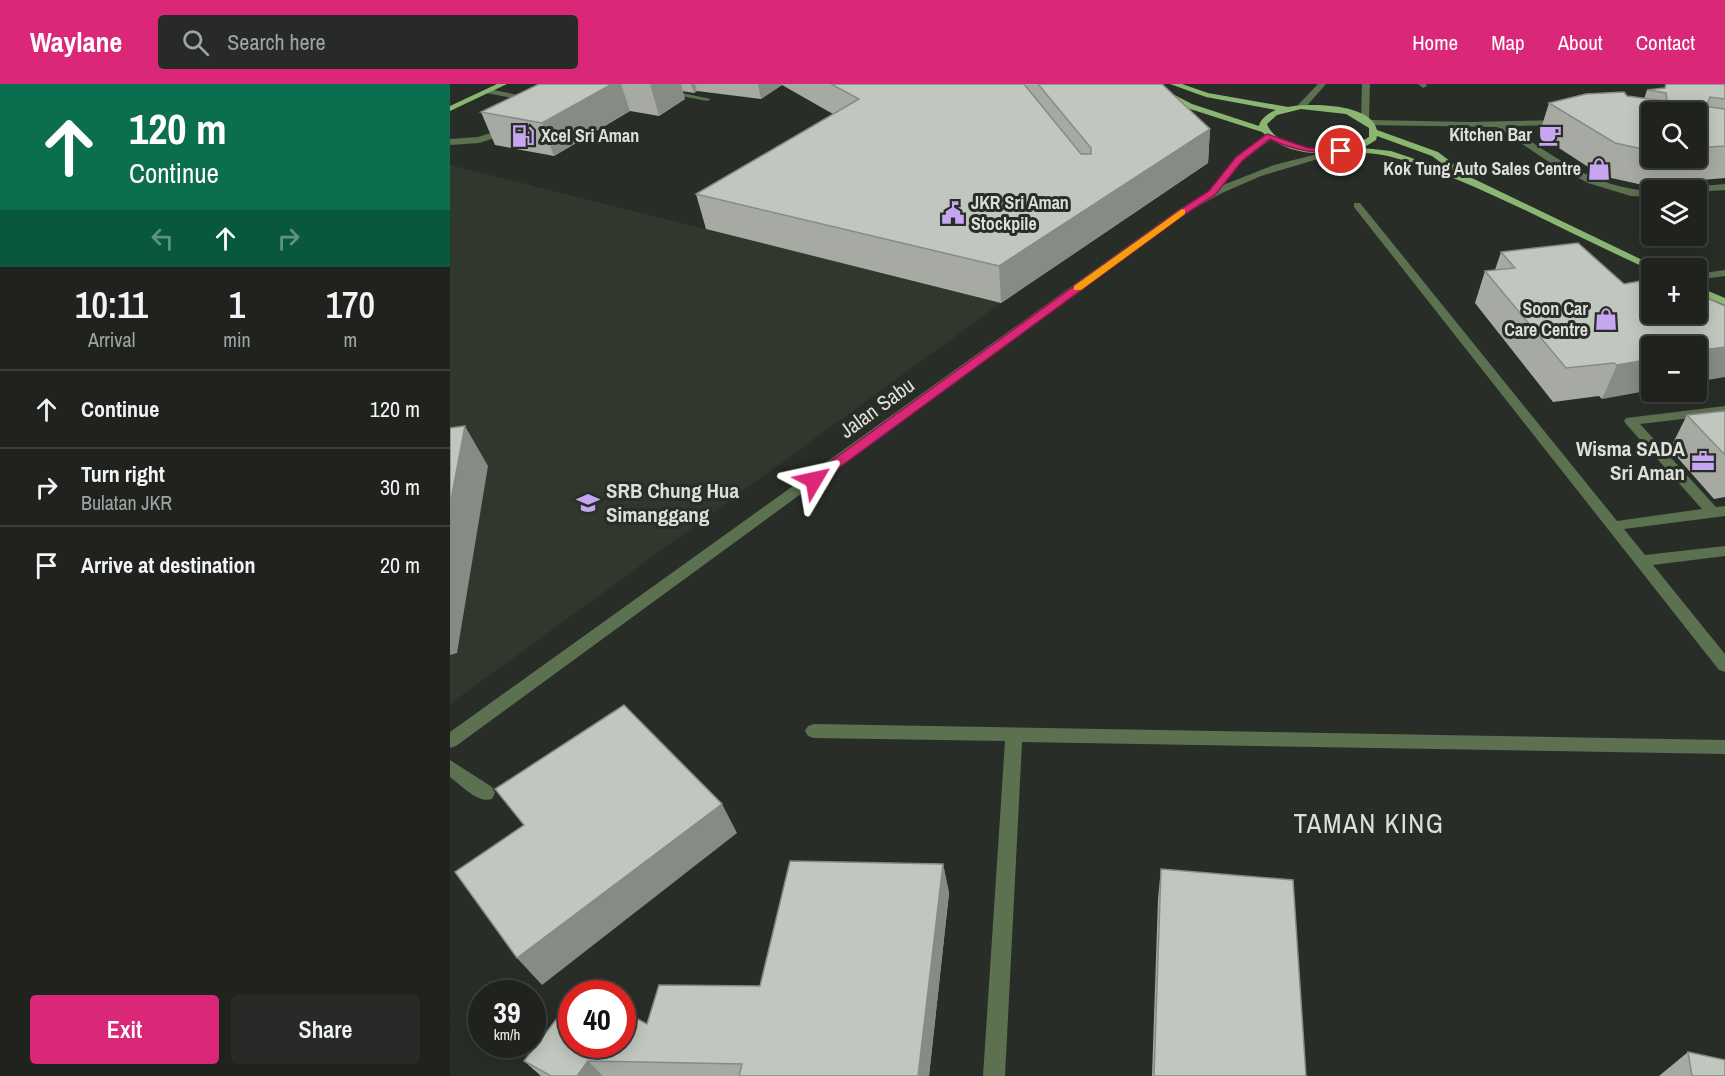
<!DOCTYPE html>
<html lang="en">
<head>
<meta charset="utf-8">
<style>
  body { margin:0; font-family:"Archivo Narrow",sans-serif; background:#272a26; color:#f1f3f6; height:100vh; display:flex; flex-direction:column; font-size:22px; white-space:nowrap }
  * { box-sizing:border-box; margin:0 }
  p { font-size:20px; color:#a1a4a4 }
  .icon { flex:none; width:33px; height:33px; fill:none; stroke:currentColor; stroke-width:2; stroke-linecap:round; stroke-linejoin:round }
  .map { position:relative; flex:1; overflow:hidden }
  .side { display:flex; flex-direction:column; background:#1f221d; width:450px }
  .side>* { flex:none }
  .guide { background:#0b6e4f; color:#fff; overflow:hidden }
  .buttons { position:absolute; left:1191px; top:18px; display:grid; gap:12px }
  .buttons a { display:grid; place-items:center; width:66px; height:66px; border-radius:6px; background:#1f221d; box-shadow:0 3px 15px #0003,0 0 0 2px #3c3f3b; font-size:30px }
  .speed { position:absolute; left:18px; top:896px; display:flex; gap:12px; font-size:30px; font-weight:700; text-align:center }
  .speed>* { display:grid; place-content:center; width:78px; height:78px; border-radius:50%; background:#1f221d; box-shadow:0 3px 15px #0003,0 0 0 2px #3c3f3b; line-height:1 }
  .speed small { font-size:15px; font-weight:400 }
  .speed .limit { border:9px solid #d22; background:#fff; color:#111 }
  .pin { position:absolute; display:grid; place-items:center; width:51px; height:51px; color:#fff; margin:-26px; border:3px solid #fff; border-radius:50%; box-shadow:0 2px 6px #0007 }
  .me { position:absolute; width:66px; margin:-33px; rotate:54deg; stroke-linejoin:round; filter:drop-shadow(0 0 4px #0008) }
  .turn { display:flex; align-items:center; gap:21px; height:126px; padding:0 30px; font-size:27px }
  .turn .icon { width:78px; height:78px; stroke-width:2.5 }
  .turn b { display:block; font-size:42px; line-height:51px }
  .lanes { display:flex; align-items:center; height:57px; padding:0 30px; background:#0003; justify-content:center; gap:30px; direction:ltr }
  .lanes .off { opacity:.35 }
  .eta { display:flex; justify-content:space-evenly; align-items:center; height:102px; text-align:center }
  .eta b { font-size:36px; font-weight:600; line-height:42px }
  .button { display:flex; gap:12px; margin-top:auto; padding:12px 30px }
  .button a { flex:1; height:69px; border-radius:6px; background:#db2777; color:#fff; font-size:24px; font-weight:600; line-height:69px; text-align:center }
  .button a+a { background:#272a26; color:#f1f3f6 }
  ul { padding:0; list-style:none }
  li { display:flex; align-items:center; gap:18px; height:78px; padding:0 30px; border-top:2px solid #3c3f3b }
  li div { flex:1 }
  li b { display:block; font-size:22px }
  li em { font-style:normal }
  header { display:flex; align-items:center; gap:36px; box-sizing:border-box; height:84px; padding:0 30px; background:#db2777; color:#fff }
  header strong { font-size:28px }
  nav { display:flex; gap:33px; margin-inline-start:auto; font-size:21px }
  .search { width:420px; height:54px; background:#272a26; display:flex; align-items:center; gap:15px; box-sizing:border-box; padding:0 21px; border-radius:6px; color:#a1a4a4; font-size:22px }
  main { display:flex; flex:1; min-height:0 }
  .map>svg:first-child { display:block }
  .built { fill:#30372d }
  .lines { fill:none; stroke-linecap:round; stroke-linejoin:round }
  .minor { fill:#5c7150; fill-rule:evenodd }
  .major { fill:#8ab672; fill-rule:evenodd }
  .wall { fill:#a6aaa3; fill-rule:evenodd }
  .shaded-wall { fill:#878b85 }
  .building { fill:#c1c6be; stroke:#878b85; stroke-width:1.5 }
  .route { fill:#db2777; stroke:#8e194d; stroke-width:1.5 }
  .slow { fill:#f59e0b }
  .labels { text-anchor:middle; stroke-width:6; stroke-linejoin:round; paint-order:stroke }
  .far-poi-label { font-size:18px; font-weight:bold; fill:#dddfdb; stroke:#292d27; text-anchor:end }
  .street-label { font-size:21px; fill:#dddfdb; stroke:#292d27 }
  .poi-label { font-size:21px; font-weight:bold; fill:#dddfdb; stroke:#292d27; text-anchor:end }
  .near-neighbourhood-label { font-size:27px; letter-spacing:1.5px; fill:#dddfdb; stroke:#292d27 }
</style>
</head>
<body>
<header>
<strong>Waylane</strong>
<div class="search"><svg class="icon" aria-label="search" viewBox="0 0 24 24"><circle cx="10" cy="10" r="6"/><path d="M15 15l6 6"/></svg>Search here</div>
<nav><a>Home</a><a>Map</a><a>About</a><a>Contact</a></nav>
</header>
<main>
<section class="side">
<div class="guide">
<div class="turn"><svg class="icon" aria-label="ahead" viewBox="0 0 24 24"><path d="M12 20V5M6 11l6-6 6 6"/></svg><div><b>120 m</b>Continue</div></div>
<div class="lanes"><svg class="icon off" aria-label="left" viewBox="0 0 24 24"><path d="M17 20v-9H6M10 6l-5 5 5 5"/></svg><svg class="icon" aria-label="ahead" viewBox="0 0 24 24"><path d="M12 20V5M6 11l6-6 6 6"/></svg><svg class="icon off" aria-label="right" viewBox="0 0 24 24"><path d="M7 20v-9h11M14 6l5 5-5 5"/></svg></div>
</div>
<div class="eta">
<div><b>10:11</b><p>Arrival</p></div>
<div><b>1</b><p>min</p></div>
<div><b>170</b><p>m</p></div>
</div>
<ul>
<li><svg class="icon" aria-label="ahead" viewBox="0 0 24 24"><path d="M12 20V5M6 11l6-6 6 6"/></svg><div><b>Continue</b></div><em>120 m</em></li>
<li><svg class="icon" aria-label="right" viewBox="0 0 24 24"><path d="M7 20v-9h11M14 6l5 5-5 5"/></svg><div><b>Turn right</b><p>Bulatan JKR</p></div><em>30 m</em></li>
<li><svg class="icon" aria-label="arrive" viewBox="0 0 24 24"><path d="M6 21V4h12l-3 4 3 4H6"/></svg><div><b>Arrive at destination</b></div><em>20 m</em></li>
</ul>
<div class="button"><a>Exit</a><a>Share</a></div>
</section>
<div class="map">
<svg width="1275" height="992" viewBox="0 0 1275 992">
  <rect width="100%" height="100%" fill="#292d27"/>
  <path class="built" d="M0,81l551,138 -551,401z"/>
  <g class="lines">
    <path class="minor" d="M171,0h17l73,15 -4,2z
      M868,0h8l-22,25h-6v-4z
      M912,0h8l-1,36 101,2 94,-2 1,2 -4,3 -53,1c45,30 88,63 144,65v6l-21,-1 -43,-13 -39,-21 -52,-35 -131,-2 -5,-5z
      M968,0h8l1,2 -4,2z
      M39,5l44,9 4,2 -4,2 -47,-9 -1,-2z
      M61,43l3,1v4l-35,11 -29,2v-6l28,-2z
      M820,49l3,1v4l-31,23 -19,24 51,-20 67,-17 4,3 -84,25 -39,17 -38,21 -728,532 -6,2v-16l728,-522 35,-20v-4l23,-29z
      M1275,100v6l-29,2 -10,-2 5,-3z
      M904,119h6l257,318 85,-12 -76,-85 -2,-3 2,-3 99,-12v8l-85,10 76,83 9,-1v10l-101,13 21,26 80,-9v10l-72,9 72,89v18l-6,-2 -365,-463z
      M1275,186v6l-29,4v-6z
      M364,640l911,16v14l-703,-12 -17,334h-22l22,-335 -191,-3 -6,-2 -3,-5 3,-5z
      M0,676l42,27 3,6 -3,6c-14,5 -31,-14 -42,-22z"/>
    <path class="major" d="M47,0h10l-57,27v-5z
      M693,0h10l39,20 67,22c1,-7 11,-14 17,-16l-70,-13 -36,-13h12l26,9 80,14c21,-4 83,-4 89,23l61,22 21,16 -8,2 -19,-14 -55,-20 -1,4 -13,8 28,3 83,28 185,89 -9,2c-41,-19 -82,-39 -123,-59 -45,-21 -91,-43 -139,-55 -46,-11 -85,12 -126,-24l-75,-24zM851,25l45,5 23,14v9c-7,4 -14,8 -22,10 -21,5 -71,2 -80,-23l10,-9z
      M1246,202l29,12v7l-29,-12z"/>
  </g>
  <path class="wall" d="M171,0l1,3 -1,-3h541l48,45 -2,34 -207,140 -295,-74 -10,-35 137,-80 -51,-29 -21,14 -64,-8 -3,2 -12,-2 3,8 -26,17 -29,-5 -76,45 -59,-11 -14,-33z
    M1275,0v94l-82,7 -41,-9 -63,-41 10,-32 78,-7 17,3 3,-9zM1202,28h44v46h-44z
    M1051,168l151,62 -50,85 -3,-3 -46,6 -78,-99 10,-32 10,-1z
    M1275,327v86l-11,2 -44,-50 17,-34z
    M493,780l6,29 -20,183h-388l-17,-15 123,-37 113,-38z
    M711,785l145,207h-154l6,-177z
    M1238,968l4,24h-33z"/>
  <path class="shaded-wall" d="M162,0h9l9,27 -76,45 -12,-33z
    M200,0h31l4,15 -26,17z
    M241,0h4l2,7 -3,2z
    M308,0h23l1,1 -21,14z
    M760,45l-2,34 -207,140 -2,-37z
    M1275,263v30l-29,5v-31z
    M1202,275v31l-50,9 15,-34z
    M15,342l23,40 -31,187 -7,2v-150z
    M272,720l15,29 -195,152 -25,-27z
    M493,780l6,29 -20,183h-11z
    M138,977l15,15h-26z"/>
  <path class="building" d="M89,0h73l-70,39 -61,-11z
    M381,0h193l57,70h10v-6l-53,-64h124l48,45 -211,137 -303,-72 163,-95z
    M1216,0h59v15l-15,-2 -3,8 3,2 15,2v37l-29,2v-36h-44v39l-37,-8 -66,-40 37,-9 38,-2 3,4 37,5 3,-2 -1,-6 -19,-3 18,-2z
    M1128,159l46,41 28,-5v35h44v-21l29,13v41l-29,4v-5h-44v13l-35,6 -3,-2 -48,5 -81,-97 30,-3 -14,-16z
    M1275,327v44l-38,-40z
    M15,342l-15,79v-77z
    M174,621l98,99 -205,154 -62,-86 69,-47 -29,-36z
    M340,777l153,3 -25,212h-179l3,-12 -154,-3 -11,15h-26l-27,-15 48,-62v45h50v-33l25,13 12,-39 101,1z
    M711,785l132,11 13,196h-152z
    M130,905l7,4h-10z
    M1238,968l37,8v16h-33z"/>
  <path class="route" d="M817,50l41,14h33l4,3 -4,2c-27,0 -47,-2 -71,-14l-28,22 -27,34 -30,19 -367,269h-9l-2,-3 2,-3 369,-266 31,-20 27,-34z"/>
  <path class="slow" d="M732,125l3,1v4l-104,76h-7v-4z"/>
  <defs>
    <g id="cafe-bare" transform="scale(1.8)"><path d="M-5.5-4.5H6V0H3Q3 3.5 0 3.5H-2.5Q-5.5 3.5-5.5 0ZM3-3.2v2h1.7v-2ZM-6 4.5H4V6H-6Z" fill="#c6a6f0" stroke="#292d27" stroke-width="2.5" paint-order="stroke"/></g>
    <g id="fuel-bare" transform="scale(1.8)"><path d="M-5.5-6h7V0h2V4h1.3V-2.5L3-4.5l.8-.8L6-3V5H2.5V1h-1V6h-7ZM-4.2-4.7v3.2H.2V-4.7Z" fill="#c6a6f0" stroke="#292d27" stroke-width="2.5" paint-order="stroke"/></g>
    <g id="shop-bare" transform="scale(1.8)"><path d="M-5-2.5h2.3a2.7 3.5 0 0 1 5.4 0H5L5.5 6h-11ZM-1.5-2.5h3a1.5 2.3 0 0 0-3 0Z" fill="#c6a6f0" stroke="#292d27" stroke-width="2.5" paint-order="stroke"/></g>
    <g id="civic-bare" transform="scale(1.8)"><path d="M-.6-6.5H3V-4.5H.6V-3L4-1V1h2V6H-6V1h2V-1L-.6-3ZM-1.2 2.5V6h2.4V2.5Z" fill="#c6a6f0" stroke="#292d27" stroke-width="2.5" paint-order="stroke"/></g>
    <g id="office-bare" transform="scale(1.8)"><path d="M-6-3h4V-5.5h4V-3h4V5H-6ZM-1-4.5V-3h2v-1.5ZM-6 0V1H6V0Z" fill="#c6a6f0" stroke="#292d27" stroke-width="2.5" paint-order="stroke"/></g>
    <g id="school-bare" transform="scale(1.8)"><path d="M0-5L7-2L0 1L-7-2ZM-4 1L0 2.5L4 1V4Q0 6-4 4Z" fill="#c6a6f0" stroke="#292d27" stroke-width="2.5" paint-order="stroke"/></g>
  </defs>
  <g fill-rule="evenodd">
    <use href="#cafe-bare" x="1100" y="51"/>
    <use href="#fuel-bare" x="73" y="52"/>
    <use href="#shop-bare" x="1149" y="85"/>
    <use href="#civic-bare" x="503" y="129"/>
    <use href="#shop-bare" x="1156" y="235"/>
    <use href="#office-bare" x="1253" y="377"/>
    <use href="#school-bare" x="138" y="419"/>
  </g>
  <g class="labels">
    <g class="far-poi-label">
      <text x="1082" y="57">Kitchen Bar</text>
      <text x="91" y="58" text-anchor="start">Xcel Sri Aman</text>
      <text x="1131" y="91">Kok Tung Auto Sales Centre</text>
      <text x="521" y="125" text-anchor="start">JKR Sri Aman<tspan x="521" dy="21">Stockpile</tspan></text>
      <text x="1138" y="231">Soon Car<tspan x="1138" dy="21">Care Centre</tspan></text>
    </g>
    <g class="street-label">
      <text transform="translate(427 324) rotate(-36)" y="7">Jalan Sabu</text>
    </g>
    <g class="poi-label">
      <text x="1235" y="372">Wisma SADA<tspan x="1235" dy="24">Sri Aman</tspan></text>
      <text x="156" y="414" text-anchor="start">SRB Chung Hua<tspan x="156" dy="24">Simanggang</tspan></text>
    </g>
    <g class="near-neighbourhood-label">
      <text x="919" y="749">TAMAN KING</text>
    </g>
  </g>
</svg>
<div class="buttons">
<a><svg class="icon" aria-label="search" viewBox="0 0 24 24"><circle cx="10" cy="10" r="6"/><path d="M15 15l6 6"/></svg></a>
<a><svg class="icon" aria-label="layers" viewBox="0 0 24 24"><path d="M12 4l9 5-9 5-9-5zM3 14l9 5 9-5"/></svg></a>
<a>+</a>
<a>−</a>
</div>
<div class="speed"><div>39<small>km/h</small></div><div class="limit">40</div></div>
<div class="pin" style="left:891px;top:67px;background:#d93025"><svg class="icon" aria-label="arrive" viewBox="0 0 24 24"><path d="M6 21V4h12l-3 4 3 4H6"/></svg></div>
<svg class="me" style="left:364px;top:396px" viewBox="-20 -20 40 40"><path d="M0-17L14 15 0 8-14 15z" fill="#db2777" stroke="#fff" stroke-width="4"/></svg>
</div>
</main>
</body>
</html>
